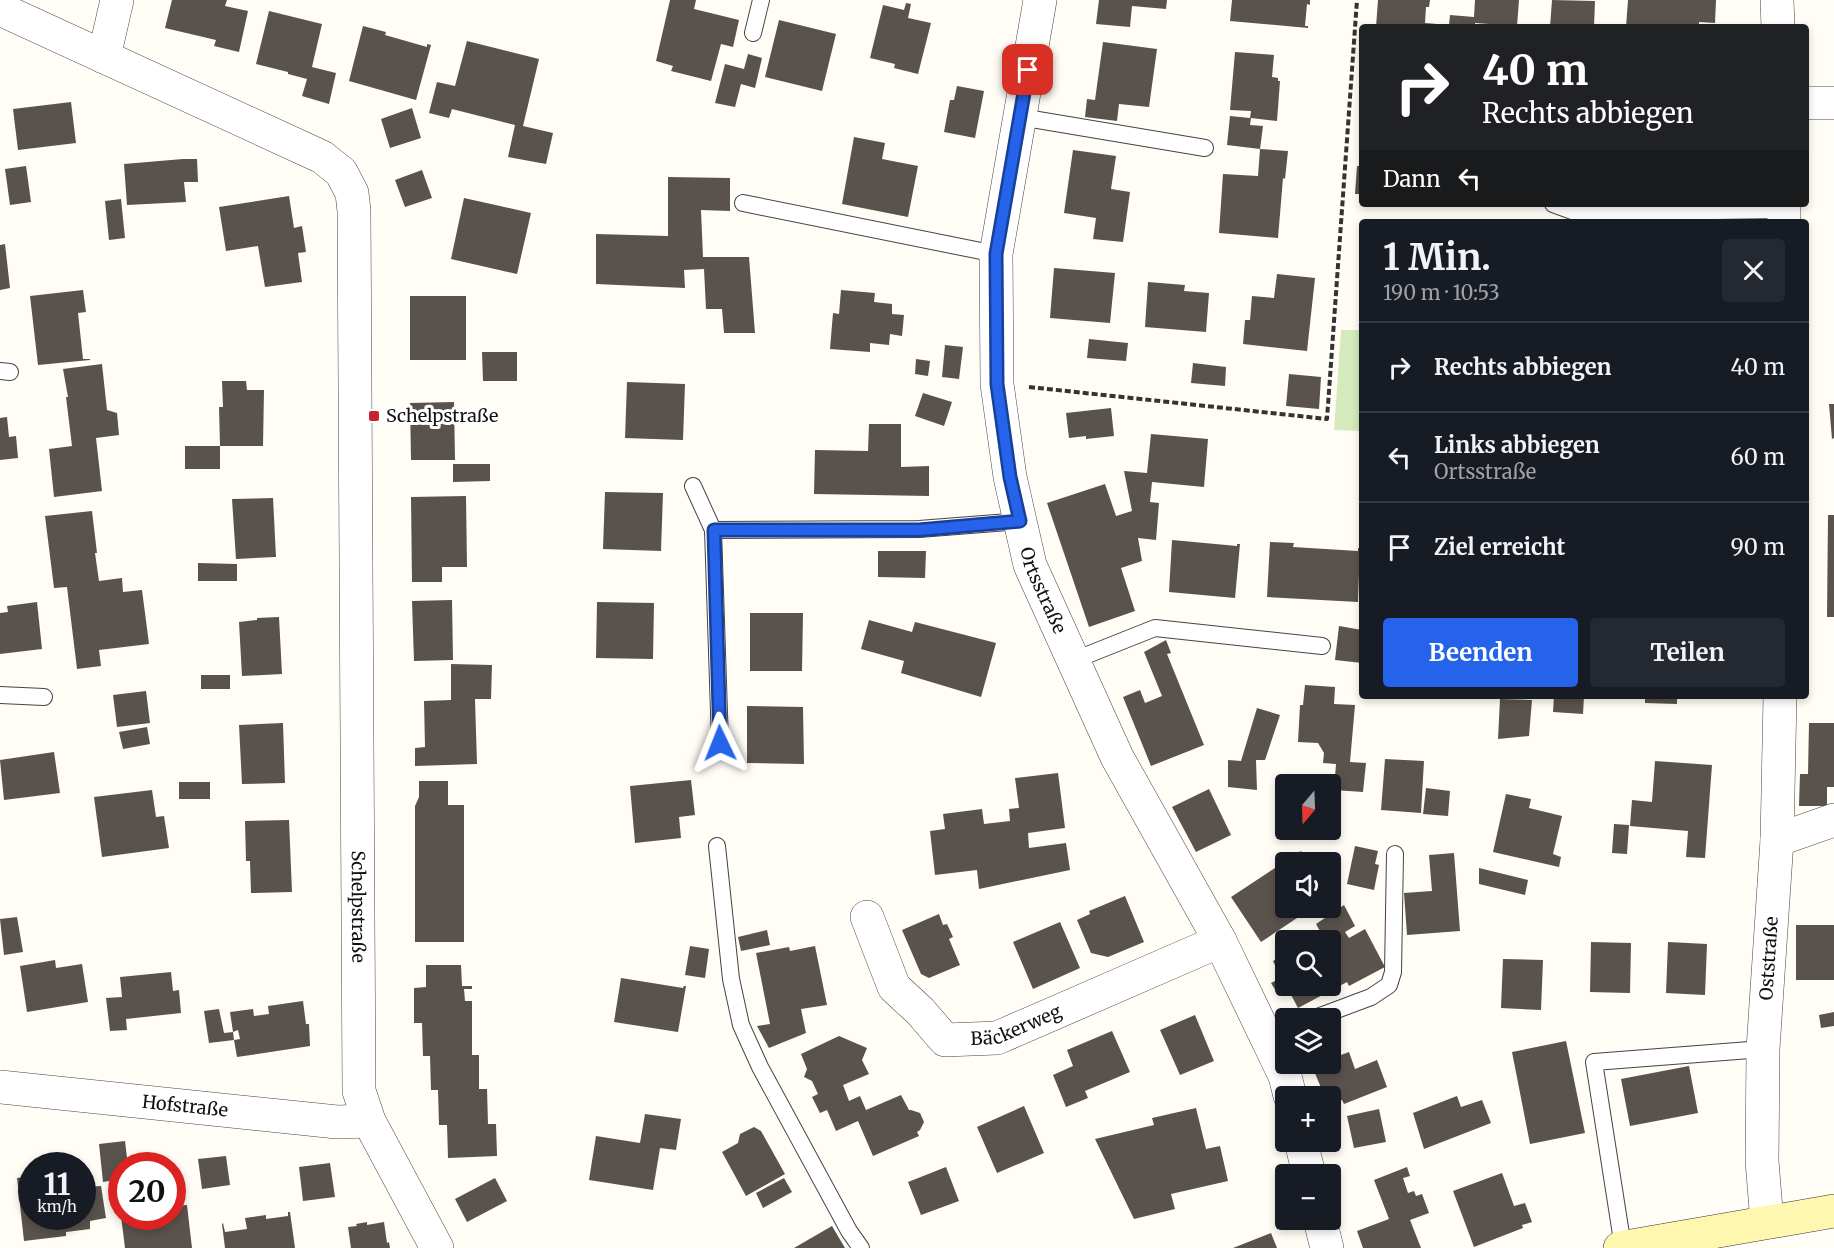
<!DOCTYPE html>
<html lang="de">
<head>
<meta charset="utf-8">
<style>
  body { margin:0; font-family:Merriweather,serif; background:#242831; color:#f1f3f6; height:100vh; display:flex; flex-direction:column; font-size:22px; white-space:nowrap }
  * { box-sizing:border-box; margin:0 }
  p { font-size:20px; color:#9ea1a6 }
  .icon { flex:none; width:33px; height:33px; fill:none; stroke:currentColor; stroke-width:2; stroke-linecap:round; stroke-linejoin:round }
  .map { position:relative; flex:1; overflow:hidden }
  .sheet { position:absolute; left:1359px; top:219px; width:450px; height:480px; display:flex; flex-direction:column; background:#171b24; border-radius:6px; box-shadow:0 3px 9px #0003 }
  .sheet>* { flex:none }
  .guide { position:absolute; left:1359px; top:24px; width:450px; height:183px; border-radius:6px; box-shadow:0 3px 9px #0003; background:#202124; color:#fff; overflow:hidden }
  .needle { width:39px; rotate:199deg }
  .buttons { position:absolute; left:1275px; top:774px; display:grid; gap:12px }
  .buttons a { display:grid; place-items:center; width:66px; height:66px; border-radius:6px; background:#171b24; box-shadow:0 3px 9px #0003; font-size:30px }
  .speed { position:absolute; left:18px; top:1152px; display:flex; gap:12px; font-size:30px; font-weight:700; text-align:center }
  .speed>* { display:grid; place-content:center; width:78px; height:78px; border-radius:50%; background:#171b24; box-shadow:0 3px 9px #0003; line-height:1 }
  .speed small { font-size:15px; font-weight:400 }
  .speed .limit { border:9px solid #d22; background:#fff; color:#111 }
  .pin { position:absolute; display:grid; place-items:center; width:51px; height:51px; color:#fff; margin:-26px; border-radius:12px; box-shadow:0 3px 9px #0006 }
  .me { position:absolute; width:66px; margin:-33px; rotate:358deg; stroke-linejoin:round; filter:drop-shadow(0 0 4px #0008) }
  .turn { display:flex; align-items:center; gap:21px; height:126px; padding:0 24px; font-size:27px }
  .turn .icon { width:78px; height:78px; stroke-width:2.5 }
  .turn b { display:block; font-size:42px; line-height:51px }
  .then { display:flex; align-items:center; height:57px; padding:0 24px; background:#0003; gap:12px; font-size:22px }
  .round { display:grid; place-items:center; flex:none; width:63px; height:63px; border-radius:6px; background:#242831 }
  .summary { display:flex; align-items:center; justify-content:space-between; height:102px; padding:0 24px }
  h1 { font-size:36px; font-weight:700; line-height:45px }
  .button { display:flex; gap:12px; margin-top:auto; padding:12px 24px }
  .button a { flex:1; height:69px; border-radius:6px; background:#2563eb; color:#fff; font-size:24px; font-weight:700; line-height:69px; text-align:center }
  .button a+a { background:#242831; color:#f1f3f6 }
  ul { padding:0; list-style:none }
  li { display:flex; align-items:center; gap:18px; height:90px; padding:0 24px; border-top:2px solid #363941 }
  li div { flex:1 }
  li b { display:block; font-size:22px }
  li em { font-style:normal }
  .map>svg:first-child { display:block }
  .green { fill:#d5ebbd }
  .building { fill:#5a524d }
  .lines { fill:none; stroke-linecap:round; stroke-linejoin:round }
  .lane-casing { stroke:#444; stroke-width:18 }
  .street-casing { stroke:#444; stroke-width:34 }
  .secondary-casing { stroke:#333; stroke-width:34 }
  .path { stroke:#333; stroke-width:4; stroke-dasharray:6 3; stroke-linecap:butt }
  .lane { stroke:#fff; stroke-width:16 }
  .street { stroke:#fff; stroke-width:33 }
  .secondary { stroke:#fff6b0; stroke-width:33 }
  .route-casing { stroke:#184099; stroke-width:15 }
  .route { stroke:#2563eb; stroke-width:10 }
  .poi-dot { fill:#c4262e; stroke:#fff; stroke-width:2 }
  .labels { text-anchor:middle; stroke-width:6; stroke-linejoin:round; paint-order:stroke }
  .poi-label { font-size:18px; fill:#111; stroke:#fff; text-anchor:start }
  .street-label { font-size:18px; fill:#111; stroke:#fff }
</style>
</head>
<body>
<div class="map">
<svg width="1834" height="1248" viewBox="0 0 1834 1248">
  <rect width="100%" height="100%" fill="#fffdf5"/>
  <path class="green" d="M1341,330h21v101l-28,-1z"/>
  <path class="building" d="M172,0h55l-2,6 23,5 -9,41 -25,-6 2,-6 -51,-12z
    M670,0h26l-2,9 45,11 -6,27 -12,-3 -10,37 -40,-10 2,-5 -17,-5z
    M1099,0h68l-1,9 -34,-3 -2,21 -34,-3z
    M1232,0h78v5l-3,-1 -2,22h3v2l-78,-7z
    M1378,0h52l-1,7h-3l-1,16 24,2 1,-10 24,2 1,-17h44l-2,26 -42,-3v4h-99z
    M1552,0l43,1 -1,26h-44z
    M1628,0h88l-1,23 -16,-1v5h-73z
    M906,3l5,1 -3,14 23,5 -13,51 -24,-6 1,-4 -25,-6 13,-53 21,5z
    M269,11l53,13 -10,43 24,6 -7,31 -27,-8 5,-17 -19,-5v-2l-32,-8z
    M779,20l57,14 -14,57 -57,-14z
    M363,26l23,6 -1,3 42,12v-3l4,1 -15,55 -67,-19z
    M467,41l72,18 -16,67 30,7 -7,31 -38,-7 7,-32 -63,-16 -3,9 -20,-5 8,-31 18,4z
    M1103,42l54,7 -8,58 -30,-3 -2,17 -32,-4 2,-18 8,1z
    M1235,52l39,3 -2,22 6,1v3h2l-3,40 -26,-3 -1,7 13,1 -3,23 -33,-4 3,-29 20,2 1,-7 -21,-1z
    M748,54l14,4 -7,30 -14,-4 -6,23 -20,-4 10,-39 19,5z
    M957,86l27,5 -9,47 -31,-6 6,-32h4z
    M71,102l5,41 -58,7 -5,-41z
    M412,108l9,30 -31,10 -9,-29z
    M854,137l31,6 -3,16 36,7 -10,51 -66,-13z
    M1260,149l28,2 -3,28 -2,-1 -5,60 -59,-5 4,-59 35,2z
    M1073,150l43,6 -5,33 19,3 -7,50 -30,-3 3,-21 -32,-5z
    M183,159h14l1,23h-14l2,20 -59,3 -3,-41z
    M26,166l5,36 -21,3 -5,-36z
    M1357,166h5v28h-7z
    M422,170l10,28 -27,9 -10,-27z
    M668,177l62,1v33l-29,-1 2,47h46l6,76h-31l-2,-24h-16l-2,-40 -20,1 1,18 -89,-4v-50l72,2z
    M289,196l5,32 8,-2 4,26 -8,1 4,29 -37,5 -7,-41 -32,5 -7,-44z
    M464,198l67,15 -14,61 -66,-15z
    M121,199l4,39 -16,2 -4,-39z
    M5,244l5,44 -10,2v-45z
    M1054,268l61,5 -5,50 -60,-5z
    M1277,274l38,4 -8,73 -64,-7 2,-24h5l2,-24 22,2z
    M1148,282l37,3 -1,6 25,2 -3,39 -61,-5z
    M83,290l3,22 -8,1 5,46h7v1l-52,5 -8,-69z
    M841,290l34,3 -1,9 18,2v10l12,1 -2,21 -12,-2 -1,11 -19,-2v9l-40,-3 3,-36 6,1z
    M410,296h56v64h-56z
    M1089,339l39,4 -2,18 -39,-3z
    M945,345l18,2 -4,32 -17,-2z
    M482,352h35v29h-34z
    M916,359l14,2 -2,15 -13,-2z
    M1193,363l33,4 -1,19 -34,-3z
    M102,364l5,46 10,3 2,22 -23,3 6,53 -48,6 -5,-48 23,-3 -6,-49h2l-5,-28z
    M1289,374l32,3 -2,32 -33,-3z
    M222,381h24l1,9h17l-1,56h-43v23h-35v-23h35l-1,-39h4z
    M627,382l58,2 -2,56 -58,-2z
    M923,393l29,9 -8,24 -29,-10z
    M454,402l1,58h-44l-1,-57z
    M1829,404h5v34l-2,1z
    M1111,408l3,28 -28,3v-3l-17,2 -3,-25z
    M7,417l2,20 7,-1 2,22 -18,2v-42z
    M869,424h32v43l28,-1v30l-115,-2 1,-44 53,1z
    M1151,434l57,5 -4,48 -52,-5 -2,20 9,1 -3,37 -18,-2 4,23 -21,7 14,43 -46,16 -42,-124 58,-19 11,32 16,-5 -8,-40 23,2z
    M453,464h37v17l-37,1z
    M605,492l58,1 -2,58 -58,-2z
    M466,496l1,71h-25v15h-30l-1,-85z
    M273,498l3,59 -40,2 -4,-60z
    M92,511l5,42h-2l4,28 23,-3 1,14 19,-2 7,54 -50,6 2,16 -24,3 -10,-82 -13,1 -9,-72z
    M1828,515h6v102h-7z
    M1172,540l65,6v-2h3l-5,54 -66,-6z
    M1270,542l24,1 -1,4 65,4v-3h2l-2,54 -91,-5z
    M878,551h48l-1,27 -47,-1z
    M198,563l39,1v17h-39z
    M452,600l1,60 -39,1 -2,-60z
    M37,602l5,47 -42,5v-41l8,-1 -1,-6z
    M597,602l57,1 -1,56 -57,-1z
    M750,613h53l-1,58h-52z
    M279,617l3,57 -40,2 -3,-54 18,-2v-2z
    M869,620l43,12 3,-10 81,21 -15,54 -80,-24 3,-12 -43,-12z
    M1339,626l23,4v33l-27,-3z
    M1166,640l5,13 -4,1 37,91 -53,21 -28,-69 17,-7 5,13 17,-7 -18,-44z
    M451,664l41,1 -1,34h-16l2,65 -62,2v-18l10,-1 -1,-46 27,-1z
    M201,675h29v14h-29z
    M1305,685l30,2 -1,17 21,1 -5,57 16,1 -3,29 -29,-2 2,-26 -13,-1 1,-10 -6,-10 -20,-1 2,-37h3z
    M146,691l4,32 -33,4 -4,-32z
    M1554,696h30l-1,18 -30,-2z
    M1645,696h32v8l-32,-1z
    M1500,699l32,1 -3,36 -31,3z
    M747,706l56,1 1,57 -57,-1z
    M1257,708l23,7 -15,45h-9l1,30 -29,-3v-27l13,1z
    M283,723l2,60 -43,1 -3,-59z
    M1809,723h25v64h-7v19h-28l1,-32h8z
    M147,727l3,17 -27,5 -4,-17z
    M54,752l6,41 -56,7 -4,-40z
    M1385,759l39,2 -3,52 -40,-3z
    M1655,761l57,4 -7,93 -19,-1 2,-26 -58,-5 2,-26 20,2z
    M1058,773l7,55 -37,5 1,15 37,-5 4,27 -91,19 -2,-19 -42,5 -5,-44 15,-2 -2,-15 39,-5 2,15 26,-3 -1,-12 10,-1 -4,-30z
    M691,780l4,35 -16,2 2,21 -46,5 -5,-57z
    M419,781h29v24h16v137h-49v-136l4,-9z
    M179,782h31v17h-31z
    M1426,788l24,3 -2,25 -25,-2z
    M1209,789l22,46 -35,17 -24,-45z
    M152,790l4,27 8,-1 5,32 -67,9 -8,-60z
    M1506,794l25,5 -2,9 33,8 -9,38 8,3 -2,10 -66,-15z
    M289,820l3,72 -41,1 -1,-32h-4l-1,-40z
    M1614,824l15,1 -2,29 -15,-1z
    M1355,846l23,5 -3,13 4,1 -5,25 -27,-6z
    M1301,851l8,11h-23v46h26l-51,34 -30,-45z
    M1454,853l6,78 -53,4 -3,-42 28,-2 -3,-36z
    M1479,868l49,12 -3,15 -46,-11z
    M1125,896l19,46 -36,15 -17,-4 -14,-33 13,-6 -1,-3z
    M1344,905l11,21 -10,6 4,6 16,-9 20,38 -36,19 -2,-4 -49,26 -9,-17 -10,5 -8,-13 10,-5 -8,-17 13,-7v32h44v-46h-18l10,-5 -6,-11z
    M939,914l4,11 4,-1 6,13 -4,2 11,26 -31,13 -8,-4 -19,-44z
    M17,917l6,35 -19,3 -4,-36z
    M1060,922l20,46 -47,21 -20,-47z
    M1796,925h38v55h-38z
    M767,930l3,15 -29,6 -3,-14z
    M1591,942l40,1 -1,50 -40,-1z
    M1668,942l39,2 -2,51 -39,-2z
    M690,946l19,3 -4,29 -20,-3z
    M815,946l12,59 -26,4 5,24 -37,15 -12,-22 13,-2 -14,-71 33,-6 1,4z
    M1503,959l40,1 -2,50 -40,-2z
    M55,960l1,8 26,-4 6,38 -61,10 -7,-46z
    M426,965h35l1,21h10v3h-8l1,12h7v54h7v34h8l1,35h8l1,32 -49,2 -1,-33h-8l-1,-35h-7l-1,-34h-7l-1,-33h-8v-35l12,-1z
    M171,972l2,19 6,-1 2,23 -55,6 1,11 -17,1 -4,-33 16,-1 -2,-20z
    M621,978l62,10 1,-2h2l-8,46 -64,-10z
    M303,1001l3,23h3l1,22 -73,11 -3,-17 6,-1 -2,-9 -5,2 -3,-20 23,-3 1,7 15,-2 -1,-8z
    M219,1009l5,24 9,-1 1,8 -25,3 -5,-32z
    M1834,1012v14l-13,2 -2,-13z
    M1195,1015l19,46 -34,14 -20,-45z
    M1112,1031l18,41 -45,19 3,7 -22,9 -13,-32 20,-9 -6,-16z
    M839,1036l28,12 -5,12 7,14 -26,11 6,16 11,-5 6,14 35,-15 8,15h2l9,3 4,9 -4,8 -3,2 2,4 -46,20 -15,-35 -22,10 -9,-21 -7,3 -8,-16 6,-3 -6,-13 -8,-4 3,-8 -6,-15z
    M1566,1041l19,92 -55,11 -18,-92z
    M1349,1052l6,17 22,-9 10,27 -43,17 -2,-4 -4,2 -8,-4 -2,-5 -4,2 -12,-29 6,-2h12v-5z
    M1689,1066l9,47 -68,13 -9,-47z
    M1457,1096l4,11 21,-7 9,23 -67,26 -11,-36z
    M1024,1106l20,47 -47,20 -20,-46z
    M1196,1108l10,41 14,-3 8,35 -57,13 4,15 -41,10 -39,-80 59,-14 -2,-7z
    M1379,1109l7,33 -32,6 -7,-32z
    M645,1114l36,5 -5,31 -16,-2 -7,42 -64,-10 7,-44 44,7z
    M754,1127l7,4 24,43 -39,22 -24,-44 16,-9 2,-9z
    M125,1141l3,25h-6v13l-19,3 -4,-38z
    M226,1156l4,29 -28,4 -4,-30z
    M330,1163l5,34 -32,4 -4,-34z
    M946,1167l13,34 -38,14 -13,-33z
    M1407,1167l3,9 -7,2 5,15 6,-2 2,5 6,-2 7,19 -19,7 11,28h-58l-6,-17 32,-12 -15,-39z
    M1502,1173l12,33 11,-3 7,19 -10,3 1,3 -49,19 -21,-56z
    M32,1176v40h50v-13h5l-2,-16 16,-1 5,32 -16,3v8l-24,3v4l-42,5 -7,-63z
    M495,1178l12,23 -40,21 -12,-23z
    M784,1178l8,14 -29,16 -7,-15z
    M187,1205l5,43h-67l-4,-32h51v-10z
    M288,1212h2l5,36h-70l-3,-24 1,-1 2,9 22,-3 -2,-11 21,-3v4l22,-3z
    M367,1222v3l17,-3 3,21 2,-1 1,6h-39l-3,-21 9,-1 -1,-2z
    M832,1226l13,22h-51z
    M1271,1233l6,15h-44z"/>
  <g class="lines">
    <g class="lane-casing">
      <path id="lane" d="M753,33l8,-33
        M1020,117l185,31
        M743,203l253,51
        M1553,204l19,7 14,2 198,-3
        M0,371l10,1
        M693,486l20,44
        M1072,661l83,-33 167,18
        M0,695l44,2
        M720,743l-7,-213 206,-1 101,-8
        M717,846l14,133 10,46 19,42 89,164 12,17
        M1315,1018l56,-21 18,-12 4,-13 2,-118
        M1623,1247l-29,-185 169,-13"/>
    </g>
    <g class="street-casing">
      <g id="street">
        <path id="s1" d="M1040,0l-44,254 1,130 13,93 20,88 87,192 103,184 65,135 5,20"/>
        <path d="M1777,0l1,27"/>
        <path id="s2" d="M0,9l322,148 19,15 11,21 2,18 5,880 10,30 68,127"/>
        <path d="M104,57l13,-57"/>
        <path d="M1806,103h28"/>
        <path d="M1784,204v18"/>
        <path d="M1777,840l57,-20"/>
        <path id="s3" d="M867,917l27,70 26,24 25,29 52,-2 223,-97"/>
        <path id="s4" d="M0,1087l337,35 32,-1"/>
        <path d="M1301,1142l8,32"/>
        <path d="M1320,1220l7,28"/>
        <path id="s5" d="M1767,1222l-5,-61 1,-112 14,-209 3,-144"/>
      </g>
    </g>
    <g class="secondary-casing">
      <path id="secondary" d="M1620,1248l214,-37"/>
    </g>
    <path class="path" d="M1029,387l298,32 30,-419"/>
    <use href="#lane" class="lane"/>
    <use href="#street" class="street"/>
    <use href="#secondary" class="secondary"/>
  </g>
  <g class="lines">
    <g class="route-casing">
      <path id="route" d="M720,743l-6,-213h205l101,-9 -10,-44 -13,-93 -1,-130 32,-184"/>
    </g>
    <use href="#route" class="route"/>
  </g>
  <rect class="poi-dot" x="368" y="410" width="12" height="12" rx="3"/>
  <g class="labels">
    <g class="poi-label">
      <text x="386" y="422">Schelpstraße</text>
    </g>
    <g class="street-label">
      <text dy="6" stroke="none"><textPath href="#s1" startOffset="600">Ortsstraße</textPath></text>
      <text dy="6" stroke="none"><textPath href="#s2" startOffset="1116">Schelpstraße</textPath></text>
      <text dy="6" stroke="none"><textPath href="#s5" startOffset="264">Oststraße</textPath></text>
      <text dy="6" stroke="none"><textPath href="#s3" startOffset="222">Bäckerweg</textPath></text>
      <text dy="6" stroke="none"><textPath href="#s4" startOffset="186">Hofstraße</textPath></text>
    </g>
  </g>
</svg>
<div class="buttons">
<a><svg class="needle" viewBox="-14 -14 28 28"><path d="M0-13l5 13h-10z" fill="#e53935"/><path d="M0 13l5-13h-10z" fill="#9ea1a6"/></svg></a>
<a><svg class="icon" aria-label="sound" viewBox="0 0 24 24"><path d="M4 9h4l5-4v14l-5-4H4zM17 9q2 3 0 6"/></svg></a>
<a><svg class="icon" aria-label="search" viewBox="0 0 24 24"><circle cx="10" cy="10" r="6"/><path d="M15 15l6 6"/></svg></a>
<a><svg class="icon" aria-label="layers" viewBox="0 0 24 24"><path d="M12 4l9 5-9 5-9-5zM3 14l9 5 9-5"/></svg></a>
<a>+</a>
<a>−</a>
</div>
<div class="speed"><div>11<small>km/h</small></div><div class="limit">20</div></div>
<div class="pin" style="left:1028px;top:70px;background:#d93025"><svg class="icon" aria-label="arrive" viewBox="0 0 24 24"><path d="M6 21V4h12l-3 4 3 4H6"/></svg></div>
<svg class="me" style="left:720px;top:743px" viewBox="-20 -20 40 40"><path d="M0-17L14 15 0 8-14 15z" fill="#2563eb" stroke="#fff" stroke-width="4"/></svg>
<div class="guide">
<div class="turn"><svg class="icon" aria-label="right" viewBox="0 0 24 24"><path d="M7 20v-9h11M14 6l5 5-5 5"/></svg><div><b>40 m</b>Rechts abbiegen</div></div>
<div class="then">Dann<svg class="icon" aria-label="left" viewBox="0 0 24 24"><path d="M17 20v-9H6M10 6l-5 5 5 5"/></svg></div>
</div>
<section class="sheet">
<div class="summary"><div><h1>1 Min.</h1><p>190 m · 10:53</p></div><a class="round"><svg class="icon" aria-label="close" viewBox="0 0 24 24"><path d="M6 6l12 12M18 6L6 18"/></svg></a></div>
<ul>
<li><svg class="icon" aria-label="right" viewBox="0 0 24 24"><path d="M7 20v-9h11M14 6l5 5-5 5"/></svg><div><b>Rechts abbiegen</b></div><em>40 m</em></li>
<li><svg class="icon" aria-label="left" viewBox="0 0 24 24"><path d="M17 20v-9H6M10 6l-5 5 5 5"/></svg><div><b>Links abbiegen</b><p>Ortsstraße</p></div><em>60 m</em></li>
<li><svg class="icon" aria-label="arrive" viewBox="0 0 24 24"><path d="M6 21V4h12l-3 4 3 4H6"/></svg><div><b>Ziel erreicht</b></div><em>90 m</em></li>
</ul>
<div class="button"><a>Beenden</a><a>Teilen</a></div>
</section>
</div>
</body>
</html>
